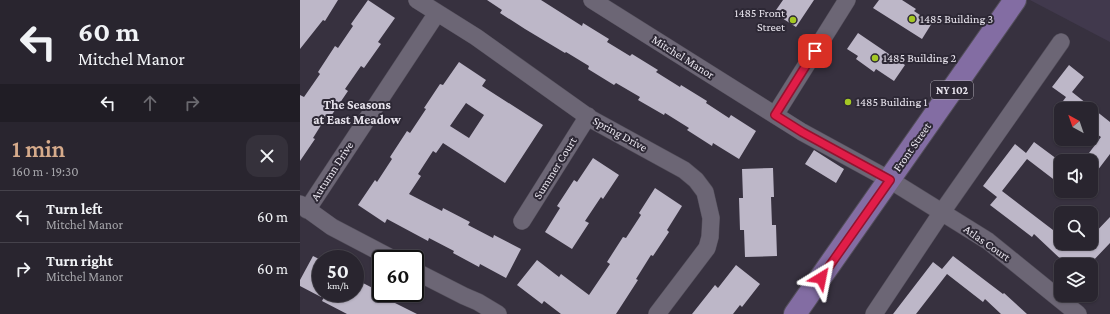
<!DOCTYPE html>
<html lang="en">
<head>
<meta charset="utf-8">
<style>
  body { margin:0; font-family:"Crimson Pro",serif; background:#35313b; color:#f1f3f6; height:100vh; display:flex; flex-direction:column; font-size:15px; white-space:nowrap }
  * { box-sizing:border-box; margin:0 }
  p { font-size:13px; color:#a5a5aa }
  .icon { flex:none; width:22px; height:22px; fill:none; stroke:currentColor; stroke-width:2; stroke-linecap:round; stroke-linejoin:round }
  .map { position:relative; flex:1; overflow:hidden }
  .drawer { display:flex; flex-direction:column; background:#29252f; width:300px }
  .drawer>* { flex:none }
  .banner { background:#29252f; color:#f1f3f6; overflow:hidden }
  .needle { width:26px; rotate:320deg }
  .fabs { position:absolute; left:754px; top:102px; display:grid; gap:8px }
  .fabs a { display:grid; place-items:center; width:44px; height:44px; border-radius:8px; background:#29252f; box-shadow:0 1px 3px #0004,0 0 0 1px #45424b; font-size:20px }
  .speed { position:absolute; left:12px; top:250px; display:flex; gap:8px; font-size:20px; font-weight:700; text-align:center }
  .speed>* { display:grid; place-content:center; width:52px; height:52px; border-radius:50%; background:#29252f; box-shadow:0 1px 3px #0004,0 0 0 1px #45424b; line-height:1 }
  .speed small { font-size:10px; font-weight:400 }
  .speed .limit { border:2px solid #111; border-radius:6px; background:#fff; color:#111 }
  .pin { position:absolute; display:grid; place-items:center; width:34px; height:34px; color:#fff; margin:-17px; border-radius:8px; box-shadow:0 2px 6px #0006 }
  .me { position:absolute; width:44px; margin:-22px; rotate:35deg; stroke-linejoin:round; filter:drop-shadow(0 0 3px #0008) }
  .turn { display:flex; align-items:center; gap:14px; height:84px; padding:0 12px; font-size:18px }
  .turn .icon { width:52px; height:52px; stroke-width:2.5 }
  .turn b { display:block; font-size:28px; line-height:34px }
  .lanes { display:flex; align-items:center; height:38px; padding:0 12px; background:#0003; justify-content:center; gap:20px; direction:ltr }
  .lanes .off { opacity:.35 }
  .round { display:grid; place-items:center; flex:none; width:42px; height:42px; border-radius:12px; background:#35313b }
  .overview { display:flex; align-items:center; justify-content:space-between; height:68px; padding:0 12px }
  h1 { font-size:24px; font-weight:600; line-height:30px; color:#d6ab8b }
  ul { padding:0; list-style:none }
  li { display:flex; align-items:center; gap:12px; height:52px; padding:0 12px; border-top:1px solid #45424b }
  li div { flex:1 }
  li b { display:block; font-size:15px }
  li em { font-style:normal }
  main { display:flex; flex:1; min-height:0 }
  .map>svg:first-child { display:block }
  .built { fill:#41394d }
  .building { fill:#bdb7c8; fill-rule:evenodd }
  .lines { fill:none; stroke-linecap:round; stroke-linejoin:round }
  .street-casing { stroke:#534e5a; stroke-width:18 }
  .primary-casing { stroke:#534e5a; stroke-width:24 }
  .street { stroke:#6c6675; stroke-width:17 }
  .primary { stroke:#836da3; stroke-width:22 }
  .route-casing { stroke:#92132f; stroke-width:10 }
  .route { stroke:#e11d48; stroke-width:7 }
  .poi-dot { fill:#a4c824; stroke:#2d2835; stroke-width:1.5 }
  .labels { text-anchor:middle; stroke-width:4; stroke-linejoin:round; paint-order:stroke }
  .shield { fill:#2d2835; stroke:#b0acb6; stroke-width:1 }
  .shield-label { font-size:11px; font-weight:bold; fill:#e8e4ed }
  .poi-label { font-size:12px; fill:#e8e4ed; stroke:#2d2835; text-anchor:start }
  .street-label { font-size:12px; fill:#e8e4ed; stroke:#2d2835 }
  .neighbourhood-label { font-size:13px; font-weight:bold; fill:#e8e4ed; stroke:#2d2835 }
</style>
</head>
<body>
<main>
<section class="drawer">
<div class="banner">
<div class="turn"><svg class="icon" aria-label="left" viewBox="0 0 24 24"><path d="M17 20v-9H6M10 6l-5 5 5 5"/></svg><div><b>60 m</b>Mitchel Manor</div></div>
<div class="lanes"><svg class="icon" aria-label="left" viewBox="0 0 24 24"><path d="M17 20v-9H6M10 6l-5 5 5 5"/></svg><svg class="icon off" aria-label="ahead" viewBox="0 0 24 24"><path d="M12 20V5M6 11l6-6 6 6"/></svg><svg class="icon off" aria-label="right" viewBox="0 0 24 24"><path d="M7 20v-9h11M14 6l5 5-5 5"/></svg></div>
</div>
<div class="overview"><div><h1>1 min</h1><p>160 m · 19:30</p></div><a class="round"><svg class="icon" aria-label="close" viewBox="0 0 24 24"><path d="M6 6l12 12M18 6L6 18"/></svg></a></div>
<ul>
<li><svg class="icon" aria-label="left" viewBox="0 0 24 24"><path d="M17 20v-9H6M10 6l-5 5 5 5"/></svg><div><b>Turn left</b><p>Mitchel Manor</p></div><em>60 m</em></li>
<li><svg class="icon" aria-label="right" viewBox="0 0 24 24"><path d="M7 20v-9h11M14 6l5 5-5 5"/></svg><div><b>Turn right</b><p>Mitchel Manor</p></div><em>60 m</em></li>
</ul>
</section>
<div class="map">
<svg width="810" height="314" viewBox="0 0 810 314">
  <rect width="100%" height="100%" fill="#37313f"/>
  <path class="built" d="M730,0h80v42z"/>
  <path class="building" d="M0,0h38l-13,21 -2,-1 -23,29z
    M68,0l27,18 -17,24 3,2 -17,24 -3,-2 -16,23 3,2 -17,25 -3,-2 -15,24 2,1 -15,22v-66l4,2 16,-23 -2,-2 17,-26 3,2 15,-22 -2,-2z
    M187,0h54l41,26 1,-3 26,16 -2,3 23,14 2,-2 26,16 -2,2 24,15 1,-2 26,16 -1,2 23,15 2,-3 25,16 -17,28 -26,-16 -1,3 -25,-16 2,-2 -24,-15 -1,2 -26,-15 2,-3 -24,-14 -2,2 -26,-16 1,-3 -23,-14 -1,1 -40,-24 -25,-16 2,-3z
    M483,0h31l-18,27 -22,-14z
    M579,0h23l14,9 -2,2 18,12 -10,16 -49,-31z
    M558,33l47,32 -11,16 -18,-12 -2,3 -18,-13 2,-3 -11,-7z
    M159,62l27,18 -4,6 61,39 -38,58 -62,-40 -7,10 -3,-2 -15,23 3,2 -12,18 33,17 1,-3 27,14 -2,3 25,13 1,-3 27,14 -15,29 -26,-14 -1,3 -26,-14 1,-2 -25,-13 -1,3 -41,-22 -2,4 -27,-18 17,-25 2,2 15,-23 -2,-2 17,-26 3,2 16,-24 -2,-1 16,-24 3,1zM166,103l18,12 -15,23 -19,-12z
    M769,65l15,12 -12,15 38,30v32l-19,25v-18h-8l18,-24 -10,-7v-21h-34l9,-12 -14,-10z
    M734,142l27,20v23l-34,-26 -25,32 51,39 1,-2 7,7v8h9l8,8 7,-8h6v-6l19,-20v26l-20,21 -7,-7 -8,8h-8l-33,-31 -2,3 -42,-32 7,-8 -14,-11 32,-42 11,9z
    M514,150l30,19 -8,14 -31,-19z
    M293,158l26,17 -16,24 -2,-2 -16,24 4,2 -17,26 -27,-17 15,-24 -3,-2 17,-26 3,2z
    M473,168l1,29h-3l1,28h4l1,31 -32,1 -1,-27h-4l-1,-32h4l-1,-29z
    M355,188l27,18 -15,24 2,2 -16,24 -2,-1 -15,24 2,1 -22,34h-55l-17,-13 -2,3 -25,-19 20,-25 22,17 2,-3 28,21 21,-31 -3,-2 16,-25 3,1 15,-23 -2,-2z
    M13,256l8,4v37l-21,-11v-6z
    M653,256l50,38 1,-1 23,21h-26l-16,-15 -2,3 -36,-28 -31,40h-23l40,-52 9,7z
    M436,265l24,19 -18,23 -2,-2 -7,9h-41l23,-29 3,3z
    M55,281l7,4 1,-2 27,14 -1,3 28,14h-70l-25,-13 4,-8h29z"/>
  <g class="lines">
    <g class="street-casing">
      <path id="street" d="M117,0l59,37 115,82 93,51 12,10 9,12 6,26 -1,19 -3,11 -50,66
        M292,0l210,132 88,48 98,61 90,73
        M475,115l72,-115
        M0,204l32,23 61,32
        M7,210l130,-197
        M222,221l66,-105
        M115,271l49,25 14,6 20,12
        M574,314l68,-102 119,-170"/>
    </g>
    <g class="primary-casing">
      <path id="primary" d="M495,314l220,-314"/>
    </g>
    <use href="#street" class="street"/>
    <use href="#primary" class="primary"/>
  </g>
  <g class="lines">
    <g class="route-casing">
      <path id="route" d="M515,51l-40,64 27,17 88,48 -69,98"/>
    </g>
    <use href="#route" class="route"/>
  </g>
  <g class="poi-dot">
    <circle cx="612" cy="19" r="4"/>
    <circle cx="493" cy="20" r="4"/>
    <circle cx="575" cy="58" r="4"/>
    <circle cx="548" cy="102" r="4"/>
  </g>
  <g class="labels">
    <rect class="shield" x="631" y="81" width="42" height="18" rx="3"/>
    <g class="shield-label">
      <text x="652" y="94">NY 102</text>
    </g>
    <g class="poi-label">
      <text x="485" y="17" text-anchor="end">1485 Front<tspan x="485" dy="14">Street</tspan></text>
      <text x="620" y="23">1485 Building 3</text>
      <text x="583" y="62">1485 Building 2</text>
      <text x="556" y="106">1485 Building 1</text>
    </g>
    <g class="street-label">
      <text transform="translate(383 57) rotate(32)" y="4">Mitchel Manor</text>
      <text transform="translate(320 134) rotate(29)" y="4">Spring Drive</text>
      <text transform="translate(612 147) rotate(-55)" y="4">Front Street</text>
      <text transform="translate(255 168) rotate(-58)" y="4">Summer Court</text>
      <text transform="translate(32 171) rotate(-57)" y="4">Autumn Drive</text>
      <text transform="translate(687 243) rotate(35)" y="4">Atlas Court</text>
    </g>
    <g class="neighbourhood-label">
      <text x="57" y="109">The Seasons<tspan x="57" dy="15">at East Meadow</tspan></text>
    </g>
  </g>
</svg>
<div class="fabs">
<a><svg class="needle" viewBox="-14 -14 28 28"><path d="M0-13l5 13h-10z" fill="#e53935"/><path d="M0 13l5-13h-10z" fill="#a5a5aa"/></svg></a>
<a><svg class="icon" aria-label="sound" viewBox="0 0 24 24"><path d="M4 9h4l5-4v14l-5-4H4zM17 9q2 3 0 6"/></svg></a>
<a><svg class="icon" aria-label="search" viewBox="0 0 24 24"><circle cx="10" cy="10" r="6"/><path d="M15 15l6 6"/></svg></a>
<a><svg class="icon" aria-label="layers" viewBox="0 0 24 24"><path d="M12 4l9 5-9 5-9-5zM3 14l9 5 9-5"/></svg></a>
</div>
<div class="speed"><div>50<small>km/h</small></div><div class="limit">60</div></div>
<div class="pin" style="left:515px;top:51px;background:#d93025"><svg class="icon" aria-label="arrive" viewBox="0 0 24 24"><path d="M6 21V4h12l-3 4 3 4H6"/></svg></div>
<svg class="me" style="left:521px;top:278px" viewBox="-20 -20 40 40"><path d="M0-17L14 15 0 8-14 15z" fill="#e11d48" stroke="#fff" stroke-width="4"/></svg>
</div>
</main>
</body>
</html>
